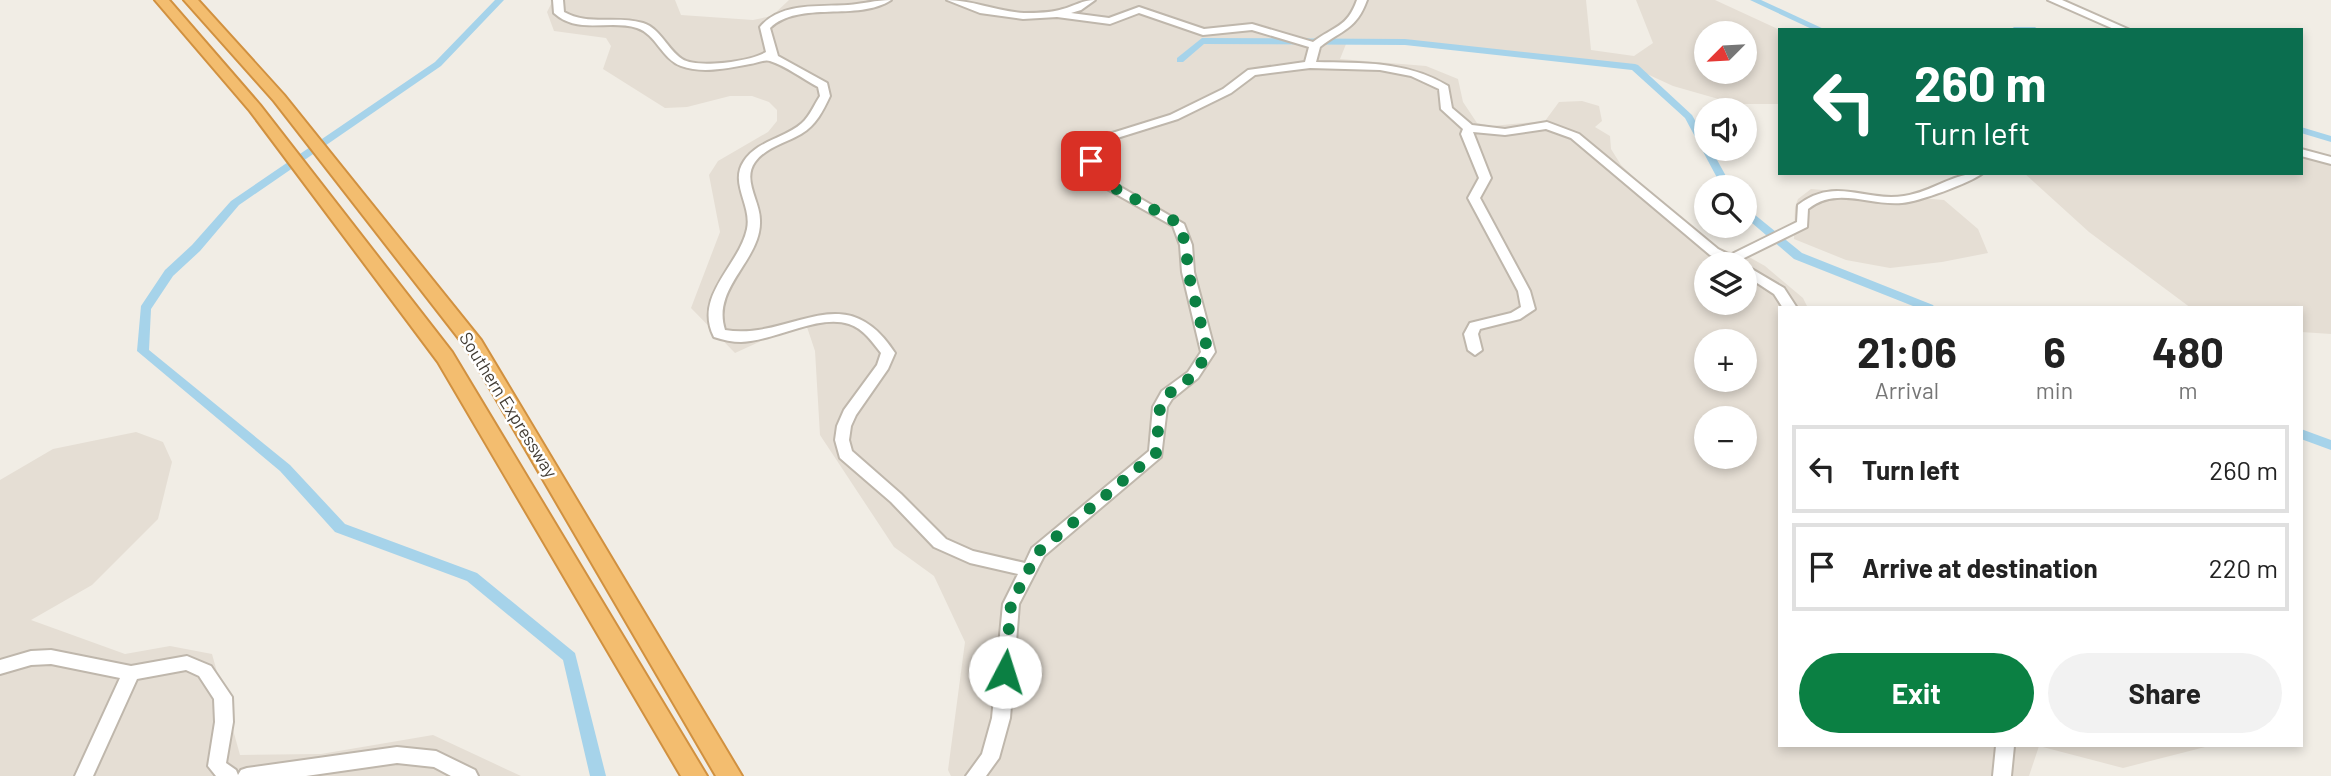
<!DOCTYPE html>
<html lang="en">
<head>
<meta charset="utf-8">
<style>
  body { margin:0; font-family:Barlow,sans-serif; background:#f2f2f2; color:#222; height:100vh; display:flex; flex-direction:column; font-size:26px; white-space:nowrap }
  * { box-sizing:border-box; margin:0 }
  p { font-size:23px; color:#767676 }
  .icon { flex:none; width:38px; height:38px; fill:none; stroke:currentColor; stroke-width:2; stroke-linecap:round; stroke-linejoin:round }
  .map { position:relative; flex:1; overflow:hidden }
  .side { position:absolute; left:1778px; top:306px; width:525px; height:441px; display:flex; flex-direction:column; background:#fff; border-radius:0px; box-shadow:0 4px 10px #0003 }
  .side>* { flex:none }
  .hud { position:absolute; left:1778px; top:28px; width:525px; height:147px; border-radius:0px; box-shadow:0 4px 10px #0003; background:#0b6e4f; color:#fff; overflow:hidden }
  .needle { width:46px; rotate:246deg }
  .controls { position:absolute; left:1694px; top:21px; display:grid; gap:14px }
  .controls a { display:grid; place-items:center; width:63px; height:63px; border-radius:50%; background:#fff; box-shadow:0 4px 10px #0003; font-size:35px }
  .pin { position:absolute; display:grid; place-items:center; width:60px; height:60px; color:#fff; margin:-30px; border-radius:14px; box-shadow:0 4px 10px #0006 }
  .me { position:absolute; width:77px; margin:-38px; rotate:5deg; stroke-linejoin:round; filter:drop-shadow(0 0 5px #0008) }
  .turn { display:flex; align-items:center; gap:24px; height:147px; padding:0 21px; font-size:32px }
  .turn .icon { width:91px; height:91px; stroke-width:2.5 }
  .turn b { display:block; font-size:49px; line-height:60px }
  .eta { display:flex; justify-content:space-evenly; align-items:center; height:119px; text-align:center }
  .eta b { font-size:42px; font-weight:700; line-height:49px }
  .primary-button { display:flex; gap:14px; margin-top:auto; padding:14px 21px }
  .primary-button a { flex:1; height:80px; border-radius:42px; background:#0b8043; color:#fff; font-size:28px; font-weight:700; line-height:80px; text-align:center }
  .primary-button a+a { background:#f2f2f2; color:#222 }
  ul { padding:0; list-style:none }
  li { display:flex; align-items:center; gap:21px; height:88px; margin:0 14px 10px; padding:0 7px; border:4px solid #e0e0e0; border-radius:0px }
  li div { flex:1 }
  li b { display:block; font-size:26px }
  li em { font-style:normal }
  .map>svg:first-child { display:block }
  .residential { fill:#e5ded4; fill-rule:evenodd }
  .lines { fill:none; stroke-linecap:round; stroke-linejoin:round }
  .canal { fill:#a6d3ea; fill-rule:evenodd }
  .minor-casing { stroke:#bfb7ac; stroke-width:4 }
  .highway-casing { stroke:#d19140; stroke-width:4 }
  .minor { fill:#fff; fill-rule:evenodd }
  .highway { fill:#f3bd6f; fill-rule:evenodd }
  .route { stroke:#0b8043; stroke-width:12; stroke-dasharray:0 21.6 }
  .labels { text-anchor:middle; stroke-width:5; stroke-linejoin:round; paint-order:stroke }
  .street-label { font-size:18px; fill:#433d35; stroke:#fff }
</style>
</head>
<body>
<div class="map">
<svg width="2331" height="776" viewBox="0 0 2331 776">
  <rect width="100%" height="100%" fill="#f1ede5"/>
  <path class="residential" d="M553,0h122l6,15 72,5 19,-4 17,-16h797l5,50 43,6 19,-13 -17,-43h79l65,30v74h-44l-63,-18 -39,-18 -227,-24h-61l-6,15 86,7 32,13 5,23 14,21 15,3 53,-5 14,-19 23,-1 17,5 3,15 -7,6 15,9 1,13 10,16 39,37 47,43 42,12 16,9 38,32 5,10h-28v438h429l-86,22 -84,-22 -10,30h-1078l-3,-6 17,-128 -31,-66 -40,-29 -74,-112 -5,-84 -10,-30 -70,32 -44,-45 29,-76 -11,-57 9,-14 50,-29 9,-11v-11l-8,-8 -17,-6h-22l-43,11 -22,1 -62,-39 8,-23 -5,-8 -52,-7 -7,-19zM1706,33h39v39h-39zM1706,264h39v39h-39zM1706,341h39v39h-39zM1706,418h39v39h-39z
    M2301,150l30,9v175l-30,-2v-24h-110l-102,-76 -65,-59h277z
    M1811,189l133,11 34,29 10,24 -46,9 -52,6 -44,-8 -52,-21 1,-32 3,-8z
    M136,432l27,10 9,20 -14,57 -66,66 -61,35 94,34 45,-8 42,8 28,101 81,-1 112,-19 88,41h-521v-296l53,-31z"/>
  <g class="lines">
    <path class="canal" d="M495,0h9l-63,66 -202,139 -39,46 -27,25 -22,33 -2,41 141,115 55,59 132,49 98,80 31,123h-16l-27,-116 -96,-79 -132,-49 -55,-61 -143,-120 4,-45 24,-36 27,-25 39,-44 204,-139z
      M1750,0h11l65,30h-12z
      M2014,27h21l4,3h-29z
      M1202,38l203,1 230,25 3,1 54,50 14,25v9h5l21,38h-10l-37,-69 -53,-48 -227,-25 -201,-1 -21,18h-6v-4z
      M2301,127l30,9v6l-30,-9z
      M1745,209l4,1 53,43 131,52 2,3h-17l-124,-49 -49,-42z
      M2301,429l30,11v10l-30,-11z"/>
    <g class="minor-casing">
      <path id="minor" d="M553,0h10l1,12c25,14 52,3 79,11 18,6 24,26 39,36 15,10 70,2 84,-7l-6,-25c21,-25 58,-20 88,-22 14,-1 28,-5 43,-5 -33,22 -92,0 -121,28l8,28 49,27 3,13c-7,15 -14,29 -29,38 -15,9 -35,13 -46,28 -13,18 5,39 5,58 2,40 -49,67 -35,110 67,11 119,-56 170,23l-7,16 -32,46 -5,11 -2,14 3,11 49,43 45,45 27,12 52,12 7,-15 117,-97 4,-44 9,-16 26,-19 13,-20 -19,-80 -2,-27 -7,-19 -82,-46 -8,-26 26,-20 61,-19 53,-26 25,-19 57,-8 4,-15 -57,-17 -49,5 -64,-22 -29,11 -53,-7 -34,2 -43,-6 -33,-13c26,0 51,12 77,13 13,0 27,0 39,-4 12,-3 19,-9 32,-9l-14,10 -10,3 38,5 30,-11 65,22 48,-5 61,18c21,-16 34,-14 44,-42h10c-11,30 -24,29 -47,47l-4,15c46,1 91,-1 132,24l4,22 20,17 33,4 42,-7 32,12 139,115 12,6 67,-33 1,-17c38,-29 66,-3 106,-9 29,-4 47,-23 79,-23 -13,10 -65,29 -81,30 -33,3 -65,-17 -94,6l-1,18 -67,33 4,4h-16l-18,-9 -139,-117 -25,-9 -41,6 -32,-3 18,46 -11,20 50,93 5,18 -15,10 -40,10 -2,5 4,16 -7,5 -7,-5 -4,-16 6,-11 41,-10 10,-6 -3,-16 -50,-93 11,-20 -18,-44 2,-5 -22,-20 -2,-20 -28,-13 -31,-6 -70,-2 -55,7 -24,18 -53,26 -61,19 -22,17 5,20 84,49 8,21 2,27 21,80 -17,26 -26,21 -5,8 -6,50 -117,99 -25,48 -9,114 -11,40 -13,18h-20l16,-22 10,-36 11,-114 15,-30 -48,-11 -36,-16 -43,-45 -51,-44 -5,-18 2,-14 7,-16 33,-45 4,-12c-9,-11 -17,-24 -32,-29 -32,-10 -74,17 -108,18 -8,0 -18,-2 -27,-5 -21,-41 25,-71 33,-108 5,-24 -18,-46 -3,-68 14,-21 40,-22 58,-38 8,-7 12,-18 18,-27l-2,-9c-15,-8 -32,-21 -48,-26 -5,-2 -14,2 -20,3 -21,4 -48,10 -69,2 -19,-7 -25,-32 -44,-38 -28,-9 -59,7 -83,-15z
        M2048,0h14l68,30h-14z
        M2301,149l30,8v7l-30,-8z
        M1745,265l39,23 13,20h-14l-9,-14 -29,-19z
        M51,650l80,16 56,-10 24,10 21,31 1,25 -7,41 10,7 2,5 3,-5 6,-2 150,-21 39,4 39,19 3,6h-27l-17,-9 -37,-4 -91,13h-90l-8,-10 7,-44 -1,-23 -15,-23 -13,-6 -49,9 -44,97h-18l45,-98 -69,-14 -20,1 -31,9v-14l31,-9z
        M1996,746h18l-3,30h-18z"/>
    </g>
    <g class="highway-casing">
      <path id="highway" d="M155,0h14l91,105 192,247 255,424h-26l-243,-414 -188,-251z
        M184,0h14l86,95 197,245 261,436h-26l-249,-427 -193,-248z"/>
    </g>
    <use href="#minor" class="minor"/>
    <use href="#highway" class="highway"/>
  </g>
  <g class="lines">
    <path class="route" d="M1005,672l6,-68 27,-52 118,-99 4,-46 7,-12 27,-20 14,-23 -20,-80 -2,-27 -8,-22 -83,-46 -4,-16"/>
  </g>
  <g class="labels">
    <g class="street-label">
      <text transform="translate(508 405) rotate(58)" y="6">Southern Expressway</text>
    </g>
  </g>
</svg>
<div class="controls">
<a><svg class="needle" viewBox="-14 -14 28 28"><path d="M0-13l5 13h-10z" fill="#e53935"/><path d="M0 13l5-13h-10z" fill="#767676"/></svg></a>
<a><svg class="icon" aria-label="sound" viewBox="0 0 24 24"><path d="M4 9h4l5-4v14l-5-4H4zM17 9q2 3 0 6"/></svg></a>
<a><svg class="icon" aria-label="search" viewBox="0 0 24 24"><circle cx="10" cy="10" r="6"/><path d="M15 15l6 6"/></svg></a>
<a><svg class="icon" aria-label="layers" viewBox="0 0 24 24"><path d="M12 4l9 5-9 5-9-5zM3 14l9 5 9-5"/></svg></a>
<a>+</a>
<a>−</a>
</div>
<div class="pin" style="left:1091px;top:161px;background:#d93025"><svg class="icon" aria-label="arrive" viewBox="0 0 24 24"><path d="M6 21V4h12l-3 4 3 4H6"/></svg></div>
<svg class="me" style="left:1005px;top:672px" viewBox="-20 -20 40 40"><circle r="19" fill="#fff"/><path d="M0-13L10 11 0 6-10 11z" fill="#0b8043"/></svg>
<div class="hud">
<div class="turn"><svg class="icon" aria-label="left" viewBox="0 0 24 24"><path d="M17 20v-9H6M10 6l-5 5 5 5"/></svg><div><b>260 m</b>Turn left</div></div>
</div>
<section class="side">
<div class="eta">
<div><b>21:06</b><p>Arrival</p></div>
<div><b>6</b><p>min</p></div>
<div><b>480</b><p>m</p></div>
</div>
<ul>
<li><svg class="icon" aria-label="left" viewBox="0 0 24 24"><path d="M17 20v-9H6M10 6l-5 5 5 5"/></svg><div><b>Turn left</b></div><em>260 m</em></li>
<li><svg class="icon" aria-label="arrive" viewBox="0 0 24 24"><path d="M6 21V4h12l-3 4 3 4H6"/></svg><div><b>Arrive at destination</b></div><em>220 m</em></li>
</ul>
<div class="primary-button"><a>Exit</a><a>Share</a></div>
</section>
</div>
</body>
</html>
